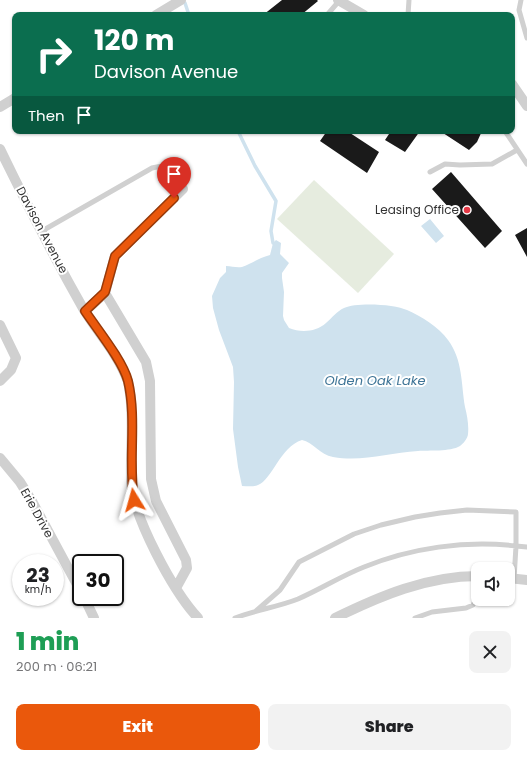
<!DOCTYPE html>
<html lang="en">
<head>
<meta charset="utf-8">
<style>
  body { margin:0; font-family:Poppins,sans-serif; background:#f2f2f2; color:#202124; height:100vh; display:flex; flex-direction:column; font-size:15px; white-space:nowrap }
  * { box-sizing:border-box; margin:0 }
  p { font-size:13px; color:#757577 }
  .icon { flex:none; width:22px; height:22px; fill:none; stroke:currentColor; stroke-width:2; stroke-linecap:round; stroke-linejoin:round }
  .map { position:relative; height:618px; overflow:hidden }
  .drawer { display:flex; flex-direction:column; background:#fff; flex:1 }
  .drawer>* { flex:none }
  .banner { position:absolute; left:12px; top:12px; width:503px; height:122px; border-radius:8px; box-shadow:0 1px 3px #0004; background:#0b6e4f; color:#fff; overflow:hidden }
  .buttons { position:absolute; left:471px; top:562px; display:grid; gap:8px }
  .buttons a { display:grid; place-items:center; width:44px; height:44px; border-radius:8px; background:#fff; box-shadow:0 1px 3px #0004; font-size:20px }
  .speed { position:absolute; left:12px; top:554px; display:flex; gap:8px; font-size:20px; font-weight:700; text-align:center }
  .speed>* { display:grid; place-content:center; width:52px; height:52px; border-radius:50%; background:#fff; box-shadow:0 1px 3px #0004; line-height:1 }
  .speed small { font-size:10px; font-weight:400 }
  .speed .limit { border:2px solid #111; border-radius:6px; background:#fff; color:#111 }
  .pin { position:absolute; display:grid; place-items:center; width:34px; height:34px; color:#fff; margin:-41px -17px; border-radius:50% 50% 50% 0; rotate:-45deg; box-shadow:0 0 4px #0007 }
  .pin .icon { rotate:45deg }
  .me { position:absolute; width:44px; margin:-22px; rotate:352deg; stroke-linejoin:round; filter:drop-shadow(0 0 3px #0008) }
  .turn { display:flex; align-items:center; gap:14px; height:84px; padding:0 16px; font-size:18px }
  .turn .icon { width:52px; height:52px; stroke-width:2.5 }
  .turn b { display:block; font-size:28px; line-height:34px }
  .then { display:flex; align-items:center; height:38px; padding:0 16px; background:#0003; gap:8px; font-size:15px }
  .round { display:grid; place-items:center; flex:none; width:42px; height:42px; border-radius:8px; background:#f2f2f2 }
  .headline { display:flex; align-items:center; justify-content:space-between; height:68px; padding:0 16px }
  h1 { font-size:24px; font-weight:800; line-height:30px; color:#1e9e55 }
  .button { display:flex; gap:8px; margin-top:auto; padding:8px 16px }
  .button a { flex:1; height:46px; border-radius:8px; background:#ea580c; color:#fff; font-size:16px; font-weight:800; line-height:46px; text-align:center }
  .button a+a { background:#f2f2f2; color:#202124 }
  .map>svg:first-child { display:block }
  .green { fill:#e6ecdf }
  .water { fill:#cfe2ee }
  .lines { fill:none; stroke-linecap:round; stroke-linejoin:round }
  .stream { stroke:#cfe2ee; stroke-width:3.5 }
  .building { fill:#1a1a1a }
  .service { stroke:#d0d0d0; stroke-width:5 }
  .minor { stroke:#d0d0d0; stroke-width:10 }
  .route-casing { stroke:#983908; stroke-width:10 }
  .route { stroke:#ea580c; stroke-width:7 }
  .poi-dot { fill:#e63946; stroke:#fff; stroke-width:1.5 }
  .labels { text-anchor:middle; stroke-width:4; stroke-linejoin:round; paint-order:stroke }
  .poi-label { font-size:12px; fill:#333; stroke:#fff; text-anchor:end }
  .street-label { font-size:12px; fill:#333; stroke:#fff }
  .water-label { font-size:13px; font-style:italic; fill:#3f7597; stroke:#fff }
</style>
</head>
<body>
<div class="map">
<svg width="527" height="618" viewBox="0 0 527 618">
  <rect width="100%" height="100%" fill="#fff"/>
  <path class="green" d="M314,180l80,74 -36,39 -81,-74z"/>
  <path class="water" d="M430,219l14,17 -8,7 -15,-17z
    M276,240l5,3 -1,11 9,9 -7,10v5l2,14 -1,24 1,4 5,8c12,5 27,4 37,-5 6,-5 11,-12 18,-15 12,-6 51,-4 63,2 14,6 32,17 41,30 15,20 13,44 17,67 2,8 4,18 3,27 0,4 -5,10 -8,12 -10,6 -31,4 -42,5 -29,2 -56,11 -85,6 -13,-2 -20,-15 -31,-17 -22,7 -30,40 -44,45 -5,2 -11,1 -16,1l-4,-19 -5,-38 1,-47 -1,-15 -14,-37 -6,-22 -1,-12 8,-18 6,-6v-6c6,0 10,2 16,1 11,-4 16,-9 28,-12l3,-12z"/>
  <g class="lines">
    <path class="stream" d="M185,3l4,12
      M238,131l17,35 21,35 -5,30 2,12"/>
  </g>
  <path class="building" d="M282,0h35l1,1 -17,14h-38z
    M327,131h20l32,21 -12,21 -47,-32z
    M391,131h29l-15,21 -20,-12z
    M440,131h42l-5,11 -8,8z
    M451,172l51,59 -17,17 -53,-59z
    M527,228v29l-12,-22z"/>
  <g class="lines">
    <path class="service" d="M521,0l-2,10 8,28
      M327,15l12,-14
      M408,15l1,-15
      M505,131l22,33
      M430,172l15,-8 15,1 32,-1 25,-14
      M42,231l110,-63c11,-3 17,-2 26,3l5,18
      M514,579l2,-33 11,1
      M235,618c20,-8 43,-11 63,-19 23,-10 43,-23 66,-32 47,-19 101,-27 152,-21v-34l-49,-2 -27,3 -25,4 -34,8 -27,9 -55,28 -19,28 -24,21
      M415,618l17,-6 34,-4 7,-3 2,-4 -2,-25"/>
    <path class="minor" d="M338,0l26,15
      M156,15l25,-15
      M512,84l15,22
      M0,107l15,-9
      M0,149c26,54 54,108 84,161 14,23 33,43 43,69 2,4 2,10 3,15 4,28 0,58 1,87 2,36 42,110 67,137
      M105,293l41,69 4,19 1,98 5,22 30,59 1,8 -11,20
      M85,311l20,-18 10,-37 68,-67
      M0,325l16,33 -5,12 -11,11
      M0,458l20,24 13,21 48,89
      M508,578l19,2
      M84,597l10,21
      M335,618c45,-22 92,-42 143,-42"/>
  </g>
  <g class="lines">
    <g class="route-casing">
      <path id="route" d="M134,500c-6,-39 3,-81 -6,-119 -5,-20 -31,-52 -43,-70l20,-19 10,-36 59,-58"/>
    </g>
    <use href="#route" class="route"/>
  </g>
  <circle class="poi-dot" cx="467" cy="210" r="4"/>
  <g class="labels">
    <g class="poi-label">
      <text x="459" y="214">Leasing Office</text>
    </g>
    <g class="street-label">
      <text transform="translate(42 230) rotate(62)" y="4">Davison Avenue</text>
      <text transform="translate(37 513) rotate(61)" y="4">Erie Drive</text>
    </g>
    <g class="water-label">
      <text x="375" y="385">Olden Oak Lake</text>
    </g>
  </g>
</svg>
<div class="buttons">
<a><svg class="icon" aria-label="sound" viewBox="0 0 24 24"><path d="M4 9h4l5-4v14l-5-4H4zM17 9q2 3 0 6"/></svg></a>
</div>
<div class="speed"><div>23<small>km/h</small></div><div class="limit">30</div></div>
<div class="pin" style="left:174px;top:198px;background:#d93025"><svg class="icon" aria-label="arrive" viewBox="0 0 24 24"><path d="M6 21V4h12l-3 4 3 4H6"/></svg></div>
<svg class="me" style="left:134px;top:500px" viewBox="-20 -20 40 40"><path d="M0-17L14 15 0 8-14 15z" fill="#ea580c" stroke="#fff" stroke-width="4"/></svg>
<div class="banner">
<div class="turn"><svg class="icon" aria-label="right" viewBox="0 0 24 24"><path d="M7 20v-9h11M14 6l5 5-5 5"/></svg><div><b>120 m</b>Davison Avenue</div></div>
<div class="then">Then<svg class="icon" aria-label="arrive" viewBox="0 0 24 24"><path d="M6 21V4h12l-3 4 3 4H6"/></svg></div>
</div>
</div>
<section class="drawer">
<div class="headline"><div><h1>1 min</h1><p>200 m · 06:21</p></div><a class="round"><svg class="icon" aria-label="close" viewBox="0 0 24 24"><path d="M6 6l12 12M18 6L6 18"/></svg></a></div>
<div class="button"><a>Exit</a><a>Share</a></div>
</section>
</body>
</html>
